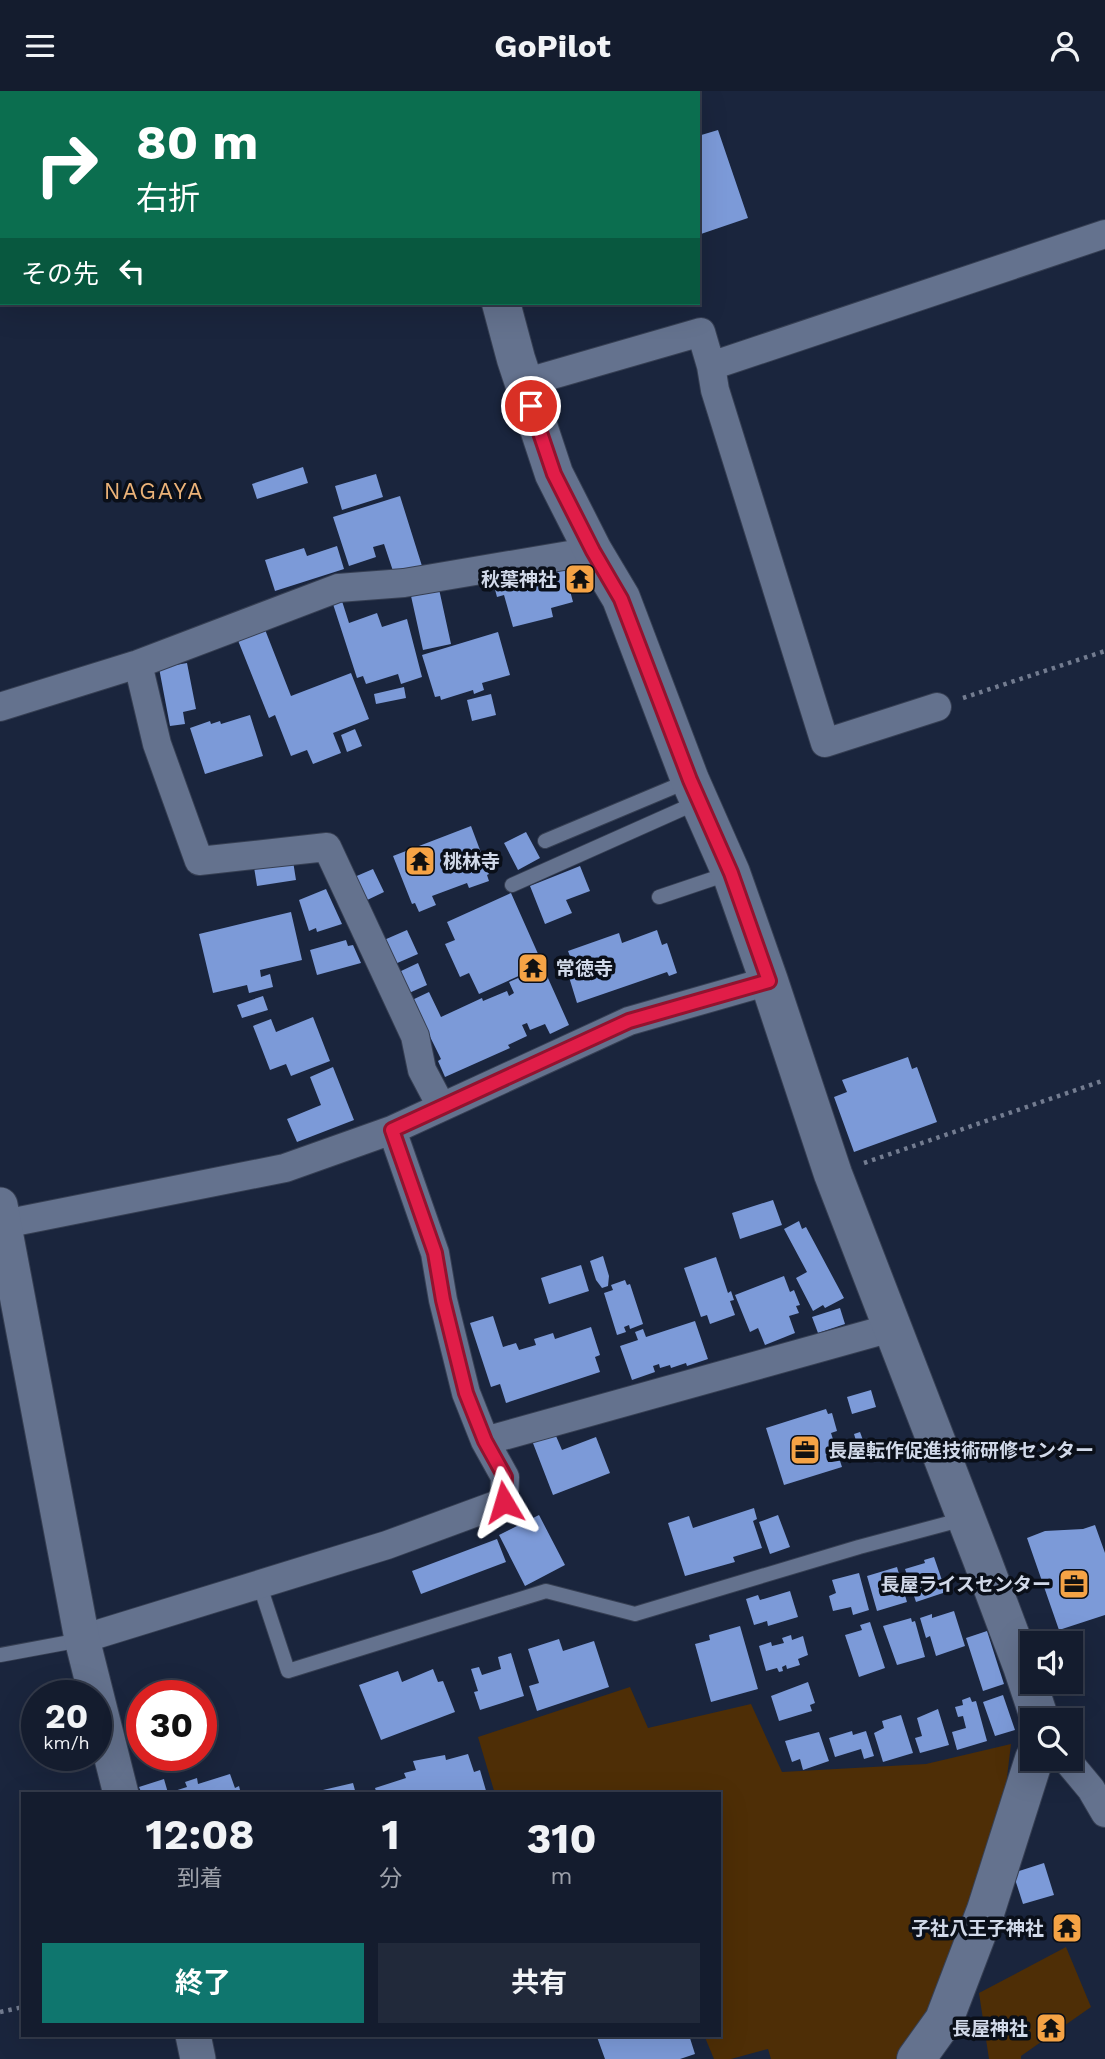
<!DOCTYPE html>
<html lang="ja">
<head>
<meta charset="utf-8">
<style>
  body { margin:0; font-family:"Work Sans","Noto Sans JP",sans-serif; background:#21293a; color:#f1f3f6; height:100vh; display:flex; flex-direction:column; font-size:26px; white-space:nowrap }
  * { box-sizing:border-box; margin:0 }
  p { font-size:23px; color:#9da1aa }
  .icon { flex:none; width:38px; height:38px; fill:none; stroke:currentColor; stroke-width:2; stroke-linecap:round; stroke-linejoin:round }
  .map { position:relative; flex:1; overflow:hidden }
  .details { position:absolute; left:21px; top:1701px; width:700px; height:245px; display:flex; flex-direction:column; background:#141c2e; border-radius:0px; box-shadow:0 7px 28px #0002,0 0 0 2px #333a4a }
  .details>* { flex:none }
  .banner { position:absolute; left:0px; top:0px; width:700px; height:214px; box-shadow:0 7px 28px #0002,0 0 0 2px #333a4a; background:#0b6e4f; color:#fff; overflow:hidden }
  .fabs { position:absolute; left:1020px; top:1540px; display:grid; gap:14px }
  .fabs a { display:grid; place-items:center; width:63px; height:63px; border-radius:0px; background:#141c2e; box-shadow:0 7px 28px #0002,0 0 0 2px #333a4a; font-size:35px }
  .speed { position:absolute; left:21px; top:1589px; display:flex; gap:14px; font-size:35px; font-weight:700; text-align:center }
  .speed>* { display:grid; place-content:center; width:91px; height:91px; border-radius:50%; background:#141c2e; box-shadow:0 7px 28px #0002,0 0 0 2px #333a4a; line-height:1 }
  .speed small { font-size:18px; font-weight:400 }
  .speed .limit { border:10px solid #d22; background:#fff; color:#111 }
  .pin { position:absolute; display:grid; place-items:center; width:60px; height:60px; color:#fff; margin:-30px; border:4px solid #fff; border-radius:50%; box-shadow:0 2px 7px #0007 }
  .me { position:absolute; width:77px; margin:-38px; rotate:353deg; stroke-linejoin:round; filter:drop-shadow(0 0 5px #0008) }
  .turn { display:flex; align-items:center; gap:24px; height:147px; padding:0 21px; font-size:32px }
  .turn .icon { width:91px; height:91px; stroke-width:2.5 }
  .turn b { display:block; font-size:49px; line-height:60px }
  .then { display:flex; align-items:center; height:66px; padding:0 21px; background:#0003; gap:14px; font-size:26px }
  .eta { display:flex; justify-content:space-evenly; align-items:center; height:119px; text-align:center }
  .eta b { font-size:42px; font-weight:700; line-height:49px }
  .button { display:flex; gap:14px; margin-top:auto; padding:14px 21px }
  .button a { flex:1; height:80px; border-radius:0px; background:#0f766e; color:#fff; font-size:28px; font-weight:700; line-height:80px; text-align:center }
  .button a+a { background:#21293a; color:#f1f3f6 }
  header { display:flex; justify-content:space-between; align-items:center; height:91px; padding:0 21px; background:#141c2e; font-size:32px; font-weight:700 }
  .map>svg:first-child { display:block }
  .green { fill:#4e2e06 }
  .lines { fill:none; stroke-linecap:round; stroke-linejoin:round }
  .stream { stroke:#784600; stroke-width:10 }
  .building { fill:#7c9ad8 }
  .service-casing { stroke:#363f53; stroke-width:16 }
  .minor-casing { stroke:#363f53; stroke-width:30 }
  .tertiary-casing { stroke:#363f53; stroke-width:37 }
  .secondary-casing { stroke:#363f53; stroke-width:40 }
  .path { stroke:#737c90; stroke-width:4.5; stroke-dasharray:3.5 5; stroke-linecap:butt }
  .service { stroke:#64728e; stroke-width:14 }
  .minor { stroke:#64728e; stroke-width:28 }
  .tertiary { stroke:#64728e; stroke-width:35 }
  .secondary { stroke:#64728e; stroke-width:38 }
  .route-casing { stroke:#92132f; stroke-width:18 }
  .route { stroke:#e11d48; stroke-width:12 }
  .labels { text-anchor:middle; stroke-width:7; stroke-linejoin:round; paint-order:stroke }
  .poi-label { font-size:19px; font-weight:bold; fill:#d1d9e9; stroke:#0a0f19; text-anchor:end }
  .quarter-label { font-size:23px; letter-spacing:2px; fill:#ebb278; stroke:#0a0f19 }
</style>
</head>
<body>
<header><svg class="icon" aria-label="menu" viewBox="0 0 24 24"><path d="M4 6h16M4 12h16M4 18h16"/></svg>GoPilot<svg class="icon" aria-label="person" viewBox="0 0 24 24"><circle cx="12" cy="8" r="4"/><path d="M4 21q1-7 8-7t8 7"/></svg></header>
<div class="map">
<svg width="1105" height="1968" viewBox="0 0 1105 1968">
  <rect width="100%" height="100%" fill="#1a253d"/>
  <path class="green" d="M630,1596l18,41 103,-24 31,68 144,-8 85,-20 -9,75 -43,136 -46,89 -15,15h-127l-3,-10 -37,10h-17l-10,-24h15v-241h-224l-17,-57z
    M1066,1856l25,60 -70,49v3h-32l-10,-66z"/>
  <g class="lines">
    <path class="stream" d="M0,111h2"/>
  </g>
  <path class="building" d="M718,39l30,88 -50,17v-99z
    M303,376l5,16 -51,16 -5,-15z
    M376,383l7,23 -41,13 -7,-24z
    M400,405l22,70 -28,8 -10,-30 -11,3 3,10 -27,9 -16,-49z
    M337,455l7,23 -69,22 -10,-31 39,-12 3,8z
    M585,475l7,22 -17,6 -7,-23z
    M564,477l9,34 -22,6 2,9 -40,10 -9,-32 -7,2 -4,-15 19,-5 3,12 32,-8 -3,-9z
    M439,498l12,55 -28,6 -12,-54z
    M342,510l7,22 28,-10 5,14 25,-8 15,58 -21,7 -3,-10 -32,10 -3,-8 -6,2 -24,-74z
    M264,536l27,69 60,-23 18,46 -36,14 8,20 -28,11 -6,-14 -16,6 -16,-41 -6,3 -32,-80z
    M498,541l12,43 -28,8 2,7 -10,4 -1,-4 -32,10 -1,-4 -5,1 -13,-42z
    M187,572l9,46 -13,3 2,12 -15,2 -11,-58z
    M404,596l2,11 -30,6 -2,-10z
    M491,603l5,21 -24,6 -5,-21z
    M250,624l13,41 -58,18 -15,-46 20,-7 1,3 9,-3 1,3z
    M355,638l7,17 -15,6 -6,-17z
    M471,735l18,48 -2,1 2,6 -20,7 -2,-5 -35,13 4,9 -17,7 -4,-9 -3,1 -19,-48z
    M526,741l14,26 -22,12 -14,-27z
    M293,770l3,19 -39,6 -3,-19z
    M580,775l10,25 -24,9 6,13 -27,11 -15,-38z
    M373,778l11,23 -21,10 -11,-24z
    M326,798l16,35 -25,8 -1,-4 -7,3 -10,-31z
    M511,802l32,72 -64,29 -10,-21 -9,4 -15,-33 10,-4 -8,-18z
    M291,821l11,48 -42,10 1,7 9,-3 3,13 -24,6 -2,-8 -34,8 -14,-59z
    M407,839l11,24 -23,10 -11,-24z
    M657,839l5,15 5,-2 10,30 -8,3 -2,-4 -90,31 -8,-26 8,-2 -9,-24 51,-18 3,10z
    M346,849l2,6 5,-1 8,18 -44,12 -7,-25z
    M418,872l9,22 -18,8 -10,-21z
    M543,876l26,58 -19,9 -5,-10 -15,6 -3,-7 -5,2 5,11 -19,9 2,3 -65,29 -7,-16 3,-2 -29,-59 17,-8 12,25 41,-19 1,3 24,-10 2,5 5,-3 -5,-11z
    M263,905l5,14 -26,8 -5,-13z
    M313,926l17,44 -39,15 -5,-12 -16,6 -17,-44 18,-7 5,13z
    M908,966l4,12 5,-2 20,55 -83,30 -20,-55 13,-5 -5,-12z
    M333,976l21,53 -57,22 -10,-23 34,-14 -11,-28z
    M773,1109l9,25 -42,14 -8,-26z
    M799,1130l3,8 4,-2 38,71 -19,10 -2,-3 -10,6 -17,-33 11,-6 -23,-43z
    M603,1165l6,20 -1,10 -6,2 -6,-8 -6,-19z
    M716,1166l12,36 3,-2 3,9 -4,1 5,14 -25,9 -3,-9 -6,2 -17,-49z
    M581,1174l8,26 -40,13 -8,-26z
    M784,1185l6,16 4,-2 6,15 -4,1 3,7 -10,3 6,17 -30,12 -7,-17 -8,4 -15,-37z
    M625,1189l2,5 3,-1 13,40 -13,5 -1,-4 -5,2 2,5 -9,3 -13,-42 9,-3 -2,-5z
    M840,1217l5,16 -27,9 -6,-16z
    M493,1225l10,31 13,-4 3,7 17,-5 -2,-6 19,-6 2,6 36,-12 9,28 -5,2 5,15 -94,31 -6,-19 -9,3 -21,-64z
    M695,1230l13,38 -21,7 -1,-3 -15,5 -1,-3 -10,3 -1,-4 -6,2 2,6 -23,8 -12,-34 18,-6 -3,-8 8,-3 3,8z
    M871,1299l5,17 -24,7 -5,-17z
    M826,1318l2,5 4,-1 5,18 -6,2 11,34 -58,18 -18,-57z
    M553,1338l9,21 34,-13 14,36 -57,22 -22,-57z
    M860,1341l7,19 -7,3 -6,-20z
    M754,1417l3,11 -4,2 9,27 -29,9 2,5 -50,14 -17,-53 21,-7 4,12z
    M539,1424l26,50 -40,21 -26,-51z
    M778,1424l12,32 -20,7 -11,-32z
    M1095,1434l10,28v62l-46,15 -32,-92 18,-7 38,-2z
    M497,1448l9,23 -85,32 -9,-23z
    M934,1466l12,35 -30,10 -11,-33 20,-6 -1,-3z
    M897,1476l10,35 -30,9 -10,-35z
    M859,1482l10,37 -16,5 -2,-8 -18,4 -4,-15 7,-3 -4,-13z
    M790,1500l8,26 -30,9 -1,-5 -13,4 -8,-26 12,-4 2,5z
    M954,1520l11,35 -29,10 -6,-20 -4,2 -6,-20 12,-4v4z
    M911,1527l1,4 3,-1 10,36 -28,8 -14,-39z
    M870,1531l15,46 -26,9 -14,-42 17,-5 -2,-5z
    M740,1535l18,63 -47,13 -16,-58 15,-4 -1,-5z
    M987,1540l17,53 -21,7 -17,-53z
    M791,1544l1,5 11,-4 5,19 -10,4 2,6 -13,4 -1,-4 -4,2 1,4 -4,1 -2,-4 -11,3 -7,-25 12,-4 1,4 12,-3 -2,-5z
    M559,1548l4,12 31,-10 15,46 -72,24 -8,-25 10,-3 -11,-34z
    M511,1562l13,43 -44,14 -6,-18 4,-1 -7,-22 8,-2 3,8 19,-6 -3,-12z
    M433,1578l5,13 5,-1 12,31 -74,28 -22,-55 39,-14 4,11z
    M808,1591l7,21 -5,2 2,6 -33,10 -8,-25z
    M1003,1604l12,35 -20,6 -12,-34z
    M970,1606l2,5 4,-1 11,40 -30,9 -5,-18 14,-4 -3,-12 -5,1 -3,-10 8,-2 -1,-5z
    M938,1618l11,36 -29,8 -5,-15 7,-2 -5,-18z
    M901,1624l12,38 -30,9 -9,-29 10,-5 -2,-7z
    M852,1640l1,4 13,-4 8,25 -10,3 -3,-10 -26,8 -6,-19z
    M819,1641l10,29 -26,9 -3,-11 -8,3 -7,-21z
    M468,1663l6,18 6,-2 7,24h-110l-2,-6 31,-10 -2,-5 12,-3 -3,-9 32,-6 1,5z
    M230,1683l5,14 4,-2 2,8h-99l-3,-7 25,-8 4,14 19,-6 -2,-5 12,-4 1,6z
    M353,1692l3,11h-45l-1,-1z
    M1044,1772l10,32 -31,9 -10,-31z
    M602,1944h87l6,19 -15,5h-75l-8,-22z"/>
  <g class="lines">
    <g class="service-casing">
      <path id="service" d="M545,750l143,-60
        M512,794l186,-83
        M659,806l71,-24
        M260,1495l28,85 258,-80 89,23 224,-67 105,-28
        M0,1564l81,-15"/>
    </g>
    <g class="minor-casing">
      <path id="minor" d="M711,275l394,-132
        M524,292l177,-51 10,34 4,24 110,353 112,-36
        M138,573l19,80 42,117 128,-14 88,189 7,34 19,36
        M0,616l138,-43 200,-76 66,-5 189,-32
        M4,1133l281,-56 107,-38 237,-109 140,-40
        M485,1350l406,-113
        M82,1548l305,-94 117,-43 1,-25 -20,-36 -19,-48 -23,-93 -8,-47 -43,-123
        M1066,1668l25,30 14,24"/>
    </g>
    <g class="tertiary-casing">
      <path id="tertiary" d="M287,2l5,-2
        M0,88h2
        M0,1114l82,434 39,155
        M193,1944l5,24"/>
    </g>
    <g class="secondary-casing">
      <path id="secondary" d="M453,0v2
        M501,212l15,56 38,115 39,77 28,47 69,182 41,93 38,108 64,193 148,383 41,109 18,54
        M916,1968l28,-39 42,-110 48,-151"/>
    </g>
    <path class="path" d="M963,607l142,-47
      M864,1072l241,-83
      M0,1921l23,-5"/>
    <use href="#service" class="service"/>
    <use href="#minor" class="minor"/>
    <use href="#tertiary" class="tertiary"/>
    <use href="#secondary" class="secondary"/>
  </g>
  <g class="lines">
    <g class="route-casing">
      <path id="route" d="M504,1411l1,-25 -20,-36 -19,-48 -23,-93 -8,-47 -43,-123 237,-109 140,-40 -38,-108 -41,-93 -69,-181 -28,-48 -39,-77 -23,-68"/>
    </g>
    <use href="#route" class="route"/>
  </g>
  <defs>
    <g id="temple-square" transform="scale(1.575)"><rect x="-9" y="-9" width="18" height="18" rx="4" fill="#f5a345" stroke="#0a0f19"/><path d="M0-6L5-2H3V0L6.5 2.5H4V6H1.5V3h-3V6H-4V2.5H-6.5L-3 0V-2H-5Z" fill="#111"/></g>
    <g id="office-square" transform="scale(1.575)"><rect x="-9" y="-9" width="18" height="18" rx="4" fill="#f5a345" stroke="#0a0f19"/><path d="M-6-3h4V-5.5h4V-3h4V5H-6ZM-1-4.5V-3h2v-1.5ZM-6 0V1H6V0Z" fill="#111"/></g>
  </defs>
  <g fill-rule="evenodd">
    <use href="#temple-square" x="580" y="488"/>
    <use href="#temple-square" x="420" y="770"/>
    <use href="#temple-square" x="533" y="877"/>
    <use href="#office-square" x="805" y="1359"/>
    <use href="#office-square" x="1074" y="1493"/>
    <use href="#temple-square" x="1067" y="1837"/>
    <use href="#temple-square" x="1051" y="1937"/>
  </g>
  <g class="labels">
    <g class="poi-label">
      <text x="557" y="495">秋葉神社</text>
      <text x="443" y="777" text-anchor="start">桃林寺</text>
      <text x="556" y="884" text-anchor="start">常徳寺</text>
      <text x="828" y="1366" text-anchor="start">長屋転作促進技術研修センター</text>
      <text x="1051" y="1500">長屋ライスセンター</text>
      <text x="1044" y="1844">子社八王子神社</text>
      <text x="1028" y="1944">長屋神社</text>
    </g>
    <g class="quarter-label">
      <text x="154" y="408">NAGAYA</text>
    </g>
  </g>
</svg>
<div class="fabs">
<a><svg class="icon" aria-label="sound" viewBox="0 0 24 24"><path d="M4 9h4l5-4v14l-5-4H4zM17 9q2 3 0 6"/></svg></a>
<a><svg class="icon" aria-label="search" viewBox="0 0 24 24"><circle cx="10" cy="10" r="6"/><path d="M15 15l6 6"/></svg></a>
</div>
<div class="speed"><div>20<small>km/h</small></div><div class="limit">30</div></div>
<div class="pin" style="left:531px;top:315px;background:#d93025"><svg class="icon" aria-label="arrive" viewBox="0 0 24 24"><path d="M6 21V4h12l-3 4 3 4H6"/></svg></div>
<svg class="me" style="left:504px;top:1411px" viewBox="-20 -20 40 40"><path d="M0-17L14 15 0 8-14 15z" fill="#e11d48" stroke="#fff" stroke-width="4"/></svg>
<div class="banner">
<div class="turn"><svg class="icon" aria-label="right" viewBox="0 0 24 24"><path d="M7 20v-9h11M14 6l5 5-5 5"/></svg><div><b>80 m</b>右折</div></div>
<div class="then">その先<svg class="icon" aria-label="left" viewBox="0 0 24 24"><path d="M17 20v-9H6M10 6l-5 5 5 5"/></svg></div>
</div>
<section class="details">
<div class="eta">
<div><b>12:08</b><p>到着</p></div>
<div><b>1</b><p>分</p></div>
<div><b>310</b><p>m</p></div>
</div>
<div class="button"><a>終了</a><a>共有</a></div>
</section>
</div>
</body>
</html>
